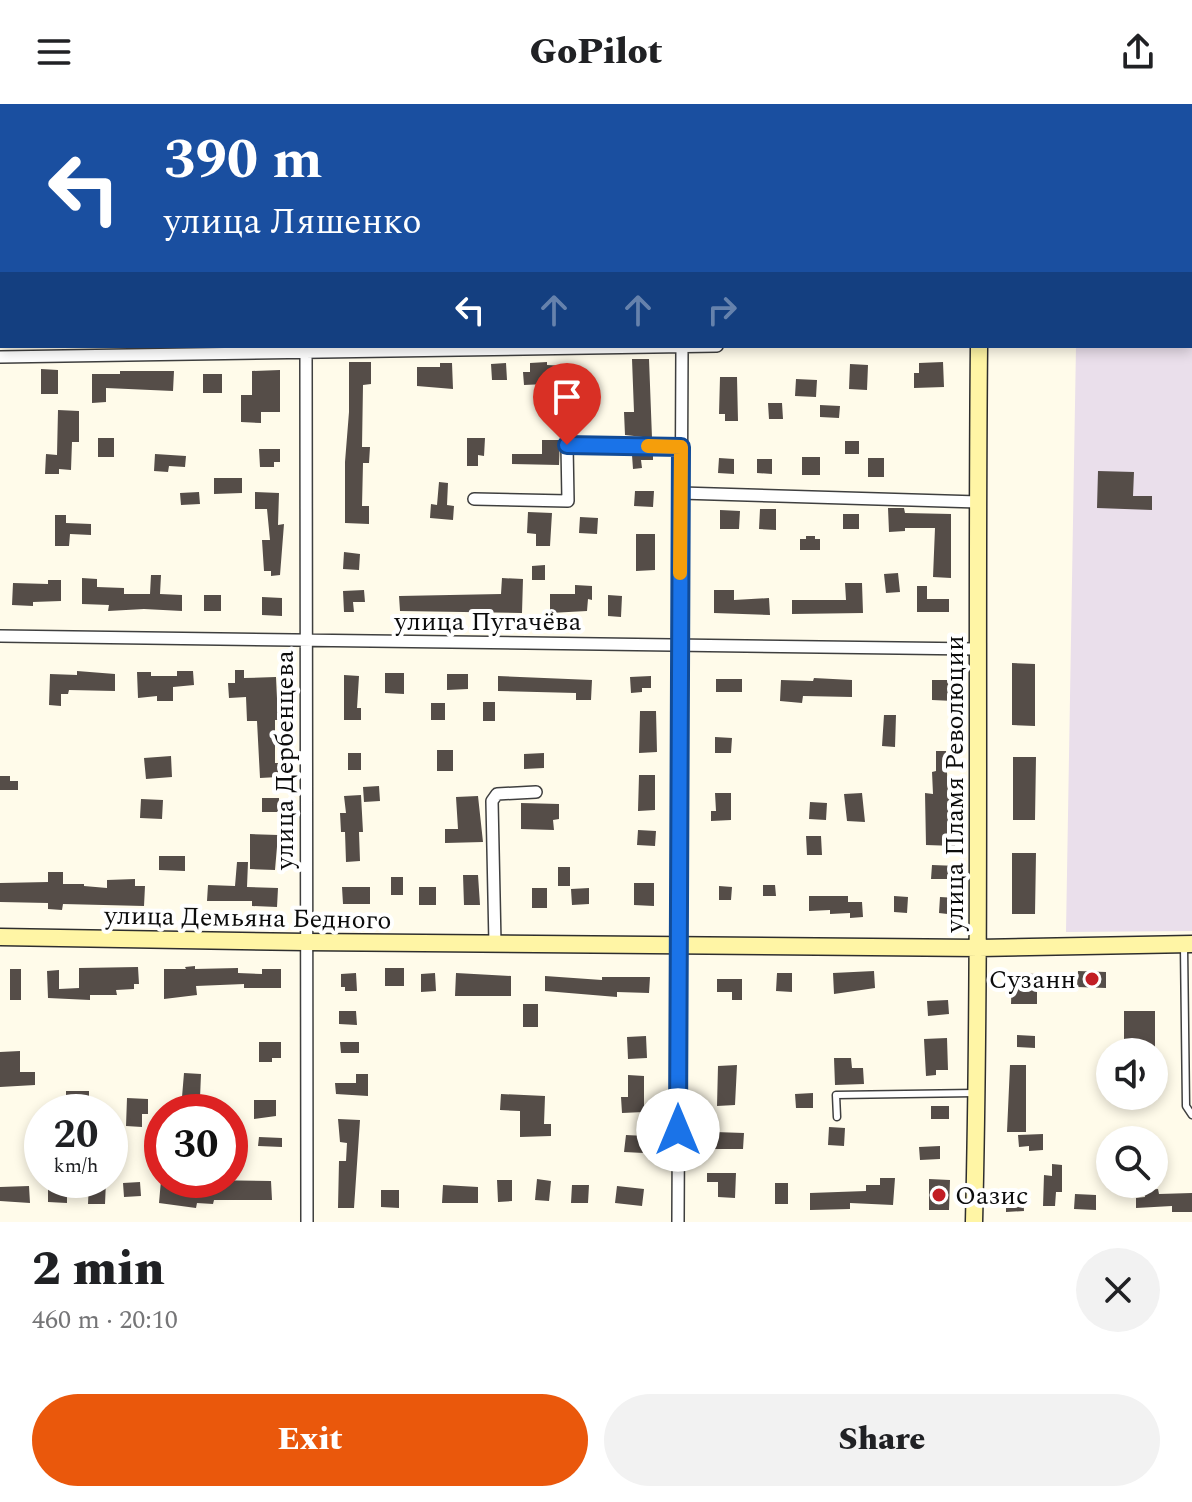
<!DOCTYPE html>
<html lang="en">
<head>
<meta charset="utf-8">
<style>
  body { margin:0; font-family:Spectral,serif; background:#f2f2f2; color:#202124; height:100vh; display:flex; flex-direction:column; font-size:30px; white-space:nowrap }
  * { box-sizing:border-box; margin:0 }
  p { font-size:26px; color:#757577 }
  .icon { flex:none; width:44px; height:44px; fill:none; stroke:currentColor; stroke-width:2; stroke-linecap:round; stroke-linejoin:round }
  .map { position:relative; height:1118px; overflow:hidden }
  .drawer { display:flex; flex-direction:column; background:#fff; flex:1 }
  .drawer>* { flex:none }
  .top-card { position:absolute; left:0px; top:0px; width:1192px; height:244px; box-shadow:0 4px 12px #0003; background:#1a4fa0; color:#fff; overflow:hidden }
  .tools { position:absolute; left:1096px; top:934px; display:grid; gap:16px }
  .tools a { display:grid; place-items:center; width:72px; height:72px; border-radius:50%; background:#fff; box-shadow:0 4px 12px #0003; font-size:40px }
  .speed { position:absolute; left:24px; top:990px; display:flex; gap:16px; font-size:40px; font-weight:700; text-align:center }
  .speed>* { display:grid; place-content:center; width:104px; height:104px; border-radius:50%; background:#fff; box-shadow:0 4px 12px #0003; line-height:1 }
  .speed small { font-size:20px; font-weight:400 }
  .speed .limit { border:12px solid #d22; background:#fff; color:#111 }
  .pin { position:absolute; display:grid; place-items:center; width:68px; height:68px; color:#fff; margin:-82px -34px; border-radius:50% 50% 50% 0; rotate:-45deg; box-shadow:0 0 8px #0007 }
  .pin .icon { rotate:45deg }
  .me { position:absolute; width:88px; margin:-44px; rotate:0deg; stroke-linejoin:round; filter:drop-shadow(0 0 6px #0008) }
  .turn { display:flex; align-items:center; gap:28px; height:168px; padding:0 32px; font-size:36px }
  .turn .icon { width:104px; height:104px; stroke-width:2.5 }
  .turn b { display:block; font-size:56px; line-height:68px }
  .lanes { display:flex; align-items:center; height:76px; padding:0 32px; background:#0003; justify-content:center; gap:40px; direction:ltr }
  .lanes .off { opacity:.35 }
  .round { display:grid; place-items:center; flex:none; width:84px; height:84px; border-radius:42px; background:#f2f2f2 }
  .headline { display:flex; align-items:center; justify-content:space-between; height:136px; padding:0 32px }
  h1 { font-size:48px; font-weight:800; line-height:60px }
  .cta { display:flex; gap:16px; margin-top:auto; padding:16px 32px }
  .cta a { flex:1; height:92px; border-radius:48px; background:#ea580c; color:#fff; font-size:32px; font-weight:800; line-height:92px; text-align:center }
  .cta a+a { background:#f2f2f2; color:#202124 }
  header { display:flex; justify-content:space-between; align-items:center; height:104px; padding:0 32px; background:#fff; font-size:36px; font-weight:800 }
  .map>svg:first-child { display:block }
  .industrial { fill:#eadfeb }
  .building { fill:#554d48 }
  .lines { fill:none; stroke-linecap:round; stroke-linejoin:round }
  .lane-casing { stroke:#3f3f3f; stroke-width:9 }
  .street-casing { stroke:#3f3f3f; stroke-width:14 }
  .secondary-casing { stroke:#2e2e2e; stroke-width:19 }
  .lane { stroke:#fff; stroke-width:6 }
  .street { stroke:#fff; stroke-width:11 }
  .secondary { stroke:#fff5a5; stroke-width:16 }
  .route-casing { stroke:#114b97; stroke-width:20 }
  .route { stroke:#1a73e8; stroke-width:14 }
  .slow { stroke:#f59e0b; stroke-width:14 }
  .poi-dot { fill:#c21e25; stroke:#fff; stroke-width:3 }
  .labels { text-anchor:middle; stroke-width:8; stroke-linejoin:round; paint-order:stroke }
  .street-label { font-size:26px; fill:#0c0c0c; stroke:#fff }
  .poi-label { font-size:26px; fill:#0c0c0c; stroke:#fff; text-anchor:end }
</style>
</head>
<body>
<header><svg class="icon" aria-label="menu" viewBox="0 0 24 24"><path d="M4 6h16M4 12h16M4 18h16"/></svg>GoPilot<svg class="icon" aria-label="share" viewBox="0 0 24 24"><path d="M12 15V3M7 8l5-5 5 5M5 13v7h14v-7"/></svg></header>
<div class="map">
<svg width="1192" height="1118" viewBox="0 0 1192 1118">
  <rect width="100%" height="100%" fill="#fffbea"/>
  <path class="industrial" d="M108,0h850v2h-850z
    M1192,111v716l-126,1 10,-586h114z"/>
  <path class="building" d="M632,255h17l3,79 -27,-3 -1,-23h10z
    M349,258h22v22l-8,1 -1,62h8l-1,16h-6l-1,43h7v18l-24,-1v-61l4,-50z
    M547,258v3l21,1v17l-44,2 -1,-13h7v-9z
    M943,258l1,25 -30,1v-15h5v-10z
    M440,259h12l1,26 -36,-3v-19h23z
    M506,259l1,17h-15l-1,-16z
    M850,260l18,1 -1,25 -18,-1z
    M41,265l17,1v24h-17z
    M280,266v42h-19v11l-20,-1v-27h11v-24z
    M120,267h54l-1,20 -67,-3v14l-14,1v-29h28z
    M203,270h19v19h-19z
    M720,273h17l1,44h-13v-7h-6z
    M796,275l21,1 -1,17 -21,-1z
    M768,299h14l1,16h-14z
    M820,301l20,1 -1,12 -19,-1z
    M58,306l21,1v31h-7l-1,28 -12,-1v5h-14l1,-20 11,1z
    M98,334h16v19h-16z
    M467,334h18l-1,18 -6,-1v11h-11z
    M542,336h18l-1,25 -47,-1v-10h30z
    M845,337h14v13h-14z
    M259,345h21v13h-6v5h-14z
    M155,350l31,2 -1,11 -16,-1 -1,6 -14,-1z
    M632,351h21v5h-12l1,8 -9,1z
    M802,353h18v18h-18z
    M719,354l15,1v15l-16,-1z
    M868,354h16v19h-16z
    M757,355h15v15l-15,-1z
    M1098,367l36,1 -1,24h19v14l-55,-2z
    M214,374h28v15l-28,1z
    M439,378l9,1 -1,22 7,1 -1,14 -23,-2 1,-14 6,1z
    M635,387h19l-1,16 -19,-1z
    M199,388l1,12 -19,1 -1,-12z
    M255,388l24,1 -1,32 6,-1 -4,51 -9,1v-5h-7l-2,-31h8l-3,-31h-12z
    M888,404h16l1,5 46,1v64l-18,-1 2,-49h-30v3l-16,1z
    M760,405h16v21l-17,-1z
    M720,406l20,1 -1,18h-19z
    M528,408l24,1 -2,33h-14v-12l-9,-1z
    M843,410h16v15h-16z
    M55,411h11v8l25,1v11l-21,-1 -1,12h-14z
    M580,413l18,1 -1,16 -18,-1z
    M636,430h19v36l-19,1z
    M806,432h9v3h5v11h-20v-11h6z
    M344,448l16,2 -1,16 -16,-1z
    M545,461v15h-13v-14z
    M898,469l2,19 -14,1 -2,-19z
    M151,471h10l-1,19 22,1v16l-38,-2 -36,2 1,-6 -27,-1v-26l15,1v8l27,1v6h26z
    M502,474l21,1 -1,34 -122,-2 -1,-15 102,-2z
    M48,476h13v21l-28,1v4l-21,-1 1,-22 35,1z
    M845,479h17l1,30 -71,1v-14h54z
    M575,481l17,1v14l-4,-1 -1,12 -37,2v-19h25z
    M917,482h10v13h22v13h-32z
    M364,486l1,12h-12l1,10h-10l-1,-21z
    M714,486h20v10l35,-2 1,17 -56,-2z
    M204,491h17v16h-17z
    M608,491l14,1 -1,21 -13,-1z
    M262,493l20,1v18l-20,-1z
    M1012,559l23,1v62l-23,-1z
    M235,566h9v8l32,-1 2,43h-3v43h3v14l-18,1 -3,-57h-10l-1,-24 -17,1 -1,-15h7z
    M77,567l38,3v17l-46,-1 -1,4h-7v12l-12,-1 1,-31 27,1z
    M177,567h16l1,14 -21,2v14h-16v-5l-19,2 -1,-26h14v4h26z
    M385,569h19v21l-19,-1z
    M447,570h21v15l-21,1z
    M344,571l15,1 -2,32h4v12h-17z
    M498,572l94,4 -1,20h-15v-7l-78,-2z
    M651,572v12h-9v4l-11,1 -1,-16z
    M814,574l38,2v17l-49,-1 -1,7 -22,-2 1,-21 32,1z
    M716,575h26v13h-26z
    M932,576h23l-1,21 -22,-1z
    M483,598h12v19h-12z
    M431,599h14v17h-14z
    M640,607h16l1,41 -18,1z
    M884,611h12l-1,32 -13,-1z
    M715,633l17,1 -1,15h-16z
    M437,646h16v21h-16z
    M936,647h10l2,43 5,1 -1,33h3v18l-29,-1 -1,-52 8,1 -1,-22 4,-1z
    M348,649h13v17h-13z
    M544,649v15l-20,1v-15z
    M171,652l1,21 -26,2 -2,-21z
    M1013,653h23l-1,63h-22z
    M639,671h16v35l-17,1z
    M0,672h10v5h8v9h-18z
    M379,682l1,15 -16,1 -1,-15z
    M715,689h16v27l-20,1v-10h5z
    M862,689l3,29 -18,-1 -3,-27z
    M361,691l2,37h-4l1,29 -14,1 -1,-30h-4l-1,-19h6l-2,-17z
    M478,692l5,46 -38,1v-14h13l-2,-32z
    M262,694h17v14h-17z
    M141,695l22,1 -1,19 -22,-1z
    M810,698l17,1 -1,17 -17,-1z
    M521,699l38,1v15l-6,1 1,10 -33,-1z
    M638,726l18,1 -1,15 -18,-1z
    M250,730l28,1 -3,35 -25,-1z
    M806,732h15l1,19h-15z
    M1012,749h24l-1,61h-23z
    M159,752h26v15l-26,-1z
    M237,758h11l-1,25 31,1 -1,19 -25,-1v-5h-45l1,-16 27,1z
    M932,761l26,1v13h-27z
    M558,763h12v19h-12z
    M48,768h15v12h21v2l23,2v-8l28,-1v7h10l-1,20 -81,-2 -1,6 -14,-1v-6l-48,-1v-19l48,-1z
    M463,771h15l2,30h-16z
    M391,773h12v18h-12z
    M634,779h20v23l-20,-1z
    M763,781h12l1,11h-13z
    M719,782l13,1 -1,13h-12z
    M342,783h28v17h-27z
    M419,783h17v18h-17z
    M532,784h15v20h-15z
    M589,784v16l-17,1 -1,-16z
    M809,792h39v6h14l1,15 -13,1v-5l-20,1v-4l-21,1z
    M894,792l14,1 -1,16 -13,-1z
    M940,793l17,1 -1,17 -17,-2z
    M195,862v3l43,-1v5l24,1v-5h19v19h-37v-4l-48,2 1,9 -33,4v-30h22l-1,-2z
    M138,863l1,17h-5v5l-18,1 1,5h-27v5l-42,-2 -1,-27 12,-1v19l20,-1v-20z
    M385,864h19v18h-19z
    M10,865h11v31h-11z
    M874,867l1,17 -41,6 -1,-21z
    M1078,867l28,1v16l-29,-1z
    M356,869l1,18h-12v-4h-4v-13z
    M435,869l1,18 -15,1v-18z
    M456,869l55,3v20h-56z
    M777,869h15v19l-16,-1z
    M1012,869l25,1v30h-26z
    M545,872l57,4v-3h48l-1,16 -32,-1v5l-72,-6z
    M717,875h25v21h-10v-8h-15z
    M948,896l1,14 -21,2 -1,-15z
    M523,900h15v23h-15z
    M339,907h17l1,14 -18,-1z
    M1124,907h31v41h-31z
    M1017,931l18,1v12l-18,-1z
    M646,932l1,22 -19,1 -1,-22z
    M947,934l1,32h-12v5l-10,1 -2,-37z
    M259,938h22v16h-9v4h-13z
    M340,938h19v11h-18z
    M20,947v21h15v13l-35,2v-35z
    M834,954h17l1,10h11l1,16 -29,1z
    M737,961l-2,40 -18,1 1,-40z
    M1010,961h16v67h-19z
    M184,969l17,1 -1,24 -18,-1z
    M356,970h12v22l-32,-2 -1,-11h21z
    M628,971l16,1v36l-22,1 -1,-16h7z
    M66,987h23v18h-15v-3h-8z
    M813,989v15h-17l-1,-14z
    M501,990l44,2 -1,28h7v12l-31,1v-26l-20,-1z
    M127,994l21,1v15h-6v13l-16,-1z
    M254,996h22v16l-22,3z
    M931,1002h18v13h-18z
    M338,1015l22,1 -6,88h-16l1,-47h7l1,-18 -7,-1z
    M829,1023l16,1 -1,18 -16,-1z
    M715,1028l29,1 -1,16h-29z
    M1043,1030v16l-14,1v-5l-10,1 -1,-12z
    M626,1031l19,1 -1,17 -20,-1z
    M259,1033l23,1v9l-24,-1z
    M940,1042v13l-20,1 -1,-13z
    M1052,1060l10,1v27h-6l-1,14h-12l1,-31 8,1z
    M707,1069h29l-1,25 -17,-1v-15h-11z
    M880,1074h15l-2,27 -43,-2v6l-40,1v-17l56,-2v-6h14z
    M537,1075l14,2 -2,20 -14,-1z
    M929,1075l21,1 -1,30h-20z
    M161,1076h18v5l23,1v-6l69,1 1,19h-58l-1,4 -16,-1 -1,5 -37,-5z
    M497,1076h15v21l-14,1z
    M89,1077h17l-1,23h-17z
    M140,1078l1,14 -17,1 -1,-14z
    M775,1079h13v21h-13z
    M443,1081l35,2v16h-36z
    M572,1081h17l-1,18h-17z
    M29,1082l1,17 -30,-2v-14z
    M617,1082l27,3 -2,17 -27,-3z
    M48,1084h19v15l-19,-1z
    M1158,1085l1,5 33,-1v19h-20v-6l-36,2v-10l9,-1 -1,-7z
    M381,1086h18v18l-18,-1z
    M1075,1090l21,1v15l-22,-1z
    M1023,1091l1,16 -18,1v-16z"/>
  <g class="lines">
    <g class="lane-casing">
      <path id="lane" d="M1184,843l2,159 6,9
        M837,1013l-1,-22 139,-2"/>
    </g>
    <g class="street-casing">
      <path id="street" d="M92,2l2,-2
        M0,98l2,-1
        M306,242l1,876
        M0,253l717,-11
        M681,389l297,9
        M474,395l94,2 -1,-56 114,2
        M0,532l976,13
        M495,840l-3,-143 5,-7 39,-2
        M678,1118l4,-875"/>
    </g>
    <g class="secondary-casing">
      <path id="secondary" d="M984,2v-2
        M0,833l306,5 673,6 213,-4
        M974,1118c7,-292 2,-584 5,-876"/>
    </g>
    <use href="#lane" class="lane"/>
    <use href="#street" class="street"/>
    <use href="#secondary" class="secondary"/>
  </g>
  <g class="lines">
    <g class="route-casing">
      <path id="route" d="M567,341l114,2 -3,683"/>
    </g>
    <use href="#route" class="route"/>
    <path class="slow" d="M648,342l33,1 -1,126"/>
  </g>
  <g class="poi-dot">
    <circle cx="1092" cy="875" r="8"/>
    <circle cx="939" cy="1091" r="8"/>
  </g>
  <g class="labels">
    <g class="street-label">
      <text x="488" y="526">улица Пугачёва</text>
      <text transform="translate(284 656) rotate(-90)" y="9">улица Дербенцева</text>
      <text transform="translate(954 680) rotate(-90)" y="9">улица Пламя Революции</text>
      <text transform="translate(248 813) rotate(1)" y="9">улица Демьяна Бедного</text>
    </g>
    <g class="poi-label">
      <text x="1076" y="884">Сузанн</text>
      <text x="955" y="1100" text-anchor="start">Оазис</text>
    </g>
  </g>
</svg>
<div class="tools">
<a><svg class="icon" aria-label="sound" viewBox="0 0 24 24"><path d="M4 9h4l5-4v14l-5-4H4zM17 9q2 3 0 6"/></svg></a>
<a><svg class="icon" aria-label="search" viewBox="0 0 24 24"><circle cx="10" cy="10" r="6"/><path d="M15 15l6 6"/></svg></a>
</div>
<div class="speed"><div>20<small>km/h</small></div><div class="limit">30</div></div>
<div class="pin" style="left:567px;top:341px;background:#d93025"><svg class="icon" aria-label="arrive" viewBox="0 0 24 24"><path d="M6 21V4h12l-3 4 3 4H6"/></svg></div>
<svg class="me" style="left:678px;top:1026px" viewBox="-20 -20 40 40"><circle r="19" fill="#fff"/><path d="M0-13L10 11 0 6-10 11z" fill="#1a73e8"/></svg>
<div class="top-card">
<div class="turn"><svg class="icon" aria-label="left" viewBox="0 0 24 24"><path d="M17 20v-9H6M10 6l-5 5 5 5"/></svg><div><b>390 m</b>улица Ляшенко</div></div>
<div class="lanes"><svg class="icon" aria-label="left" viewBox="0 0 24 24"><path d="M17 20v-9H6M10 6l-5 5 5 5"/></svg><svg class="icon off" aria-label="ahead" viewBox="0 0 24 24"><path d="M12 20V5M6 11l6-6 6 6"/></svg><svg class="icon off" aria-label="ahead" viewBox="0 0 24 24"><path d="M12 20V5M6 11l6-6 6 6"/></svg><svg class="icon off" aria-label="right" viewBox="0 0 24 24"><path d="M7 20v-9h11M14 6l5 5-5 5"/></svg></div>
</div>
</div>
<section class="drawer">
<div class="headline"><div><h1>2 min</h1><p>460 m · 20:10</p></div><a class="round"><svg class="icon" aria-label="close" viewBox="0 0 24 24"><path d="M6 6l12 12M18 6L6 18"/></svg></a></div>
<div class="cta"><a>Exit</a><a>Share</a></div>
</section>
</body>
</html>
